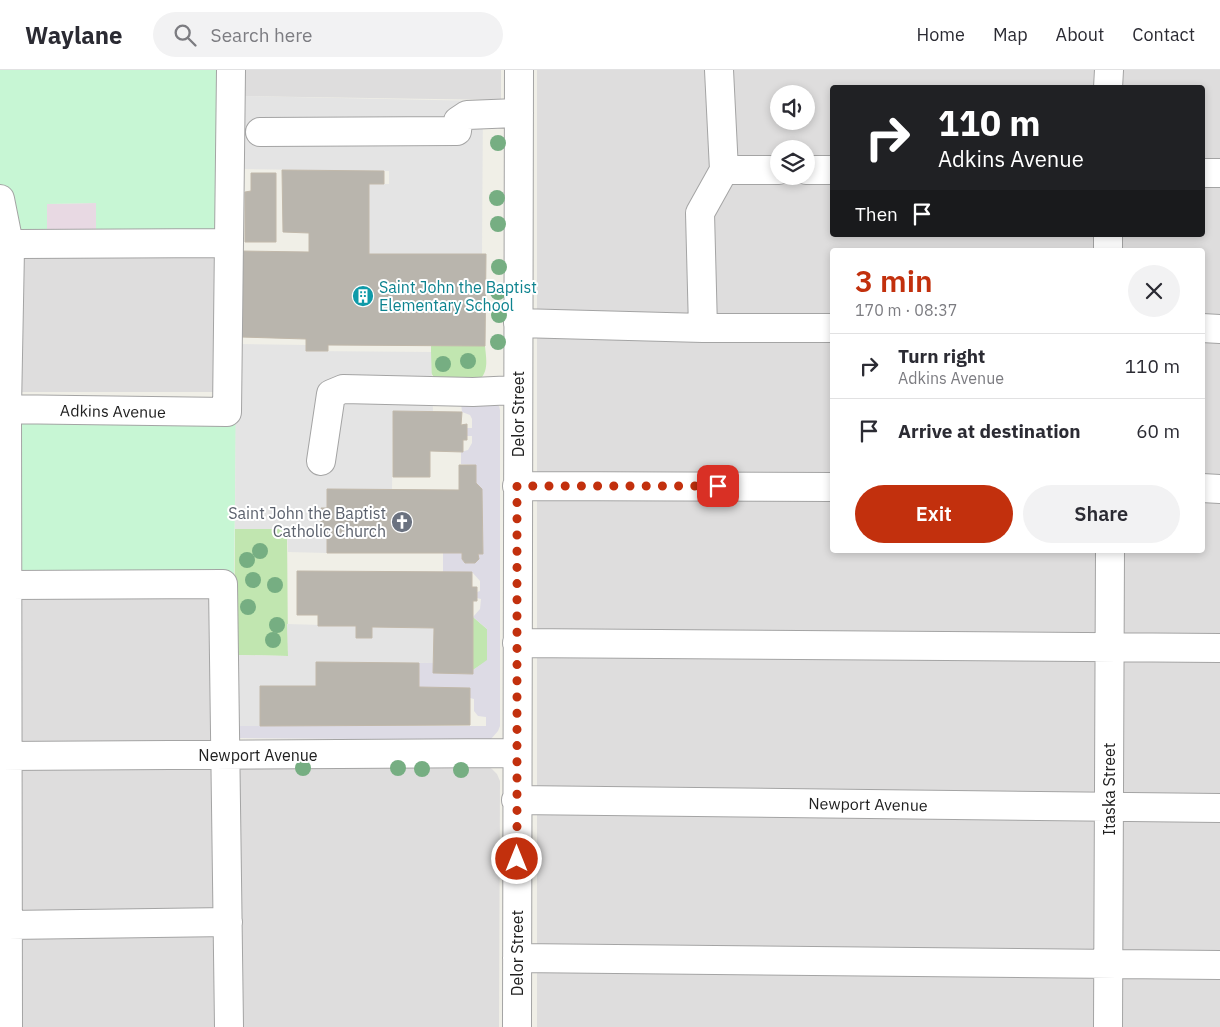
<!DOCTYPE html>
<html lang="en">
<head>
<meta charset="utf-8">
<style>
  body { margin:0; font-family:"IBM Plex Sans",sans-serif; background:#f2f2f3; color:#2b2b33; height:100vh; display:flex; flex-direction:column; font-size:19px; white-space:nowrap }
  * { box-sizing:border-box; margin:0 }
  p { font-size:16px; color:#7c7c81 }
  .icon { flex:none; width:28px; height:28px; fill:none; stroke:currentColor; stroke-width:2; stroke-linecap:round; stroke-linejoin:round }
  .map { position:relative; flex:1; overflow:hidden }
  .drawer { position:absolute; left:830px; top:178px; width:375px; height:305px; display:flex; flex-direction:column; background:#fff; border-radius:5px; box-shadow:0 2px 8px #0003 }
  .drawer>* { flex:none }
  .banner { position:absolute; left:830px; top:15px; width:375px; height:152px; border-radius:5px; box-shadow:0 2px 8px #0003; background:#202124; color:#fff; overflow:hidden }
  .tools { position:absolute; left:770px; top:15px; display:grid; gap:10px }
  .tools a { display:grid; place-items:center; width:45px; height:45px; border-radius:50%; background:#fff; box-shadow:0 2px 8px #0003; font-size:25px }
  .pin { position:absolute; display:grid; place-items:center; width:42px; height:42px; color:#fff; margin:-21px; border-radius:10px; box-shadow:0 2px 8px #0006 }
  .me { position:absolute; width:55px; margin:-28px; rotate:0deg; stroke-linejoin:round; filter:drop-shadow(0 0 4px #0008) }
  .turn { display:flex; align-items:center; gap:18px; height:105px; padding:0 25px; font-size:22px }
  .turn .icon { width:65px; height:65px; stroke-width:2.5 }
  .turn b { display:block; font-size:35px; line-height:42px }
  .then { display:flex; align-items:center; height:48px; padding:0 25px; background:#0003; gap:10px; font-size:19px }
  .round { display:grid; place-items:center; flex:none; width:52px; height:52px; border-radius:26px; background:#f2f2f3 }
  .head { display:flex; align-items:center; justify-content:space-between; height:85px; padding:0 25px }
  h1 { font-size:30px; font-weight:600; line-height:38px; color:#c2300d }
  .button { display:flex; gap:10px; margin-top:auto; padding:10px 25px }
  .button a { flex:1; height:58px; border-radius:30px; background:#c2300d; color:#fff; font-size:20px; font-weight:600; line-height:58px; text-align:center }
  .button a+a { background:#f2f2f3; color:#2b2b33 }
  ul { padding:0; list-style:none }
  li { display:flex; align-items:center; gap:15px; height:65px; padding:0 25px; border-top:1px solid #e1e1e2 }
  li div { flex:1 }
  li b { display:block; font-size:19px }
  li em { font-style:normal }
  header { display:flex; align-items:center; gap:30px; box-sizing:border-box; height:70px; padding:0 25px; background:#fff; border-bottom:1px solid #e1e1e2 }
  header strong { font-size:24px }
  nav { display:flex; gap:28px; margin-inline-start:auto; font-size:18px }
  .search { width:350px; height:45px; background:#f2f2f3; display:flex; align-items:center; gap:12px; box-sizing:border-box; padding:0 18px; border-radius:28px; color:#7c7c81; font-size:19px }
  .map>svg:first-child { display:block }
  .residential { fill:#dedddd; fill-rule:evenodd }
  .industrial { fill:#e8d9e3 }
  .grass { fill:#c1e6b0 }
  .park { fill:#c7f6d4 }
  .parking { fill:#e4e4e4 }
  .plaza { fill:#dddbe5 }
  .building { fill:#b9b5ad; stroke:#c1b8aa }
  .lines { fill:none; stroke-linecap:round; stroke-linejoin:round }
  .minor-casing { stroke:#a4a4a4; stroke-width:30 }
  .minor { stroke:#fff; stroke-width:28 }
  .tree { fill:#76ae82 }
  .route { stroke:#c2300d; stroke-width:9; stroke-dasharray:0 16.2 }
  .labels { text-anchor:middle; stroke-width:4; stroke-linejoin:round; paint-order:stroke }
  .culture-label { font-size:16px; fill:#0d838f; stroke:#fff; text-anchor:start }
  .street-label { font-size:16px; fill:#202020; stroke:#fff }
  .worship-label { font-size:16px; fill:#5b616d; stroke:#fff; text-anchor:end }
</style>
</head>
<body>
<header>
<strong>Waylane</strong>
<div class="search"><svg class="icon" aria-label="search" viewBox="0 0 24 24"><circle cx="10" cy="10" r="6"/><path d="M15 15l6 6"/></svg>Search here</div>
<nav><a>Home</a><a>Map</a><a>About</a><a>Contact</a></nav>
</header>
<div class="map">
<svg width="1220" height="957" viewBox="0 0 1220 957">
  <rect width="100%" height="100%" fill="#f0efe7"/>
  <path class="residential" d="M244,0h257v30l-257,-4z
    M537,0h683v957h-683zM832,18h370v147h-370zM779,24h27v27h-27zM779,79h27v27h-27zM832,180h370v300h-370z
    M19,180l194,3 5,6 1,133h-219z
    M1,519l209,2 11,173 266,2 5,3 5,5 3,7 -1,246h-499z"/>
  <path class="industrial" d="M96,133v33l-49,1v-33z"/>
  <path class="grass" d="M431,276h54c1,11 4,25 -5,33l-44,1 -5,-7z
    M235,459h52l1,127 -54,-1z
    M473,547l14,12v32l-14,9z"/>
  <path class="park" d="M0,0h225l-1,167 -128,-1v-33l-49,1v33l-47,-1z
    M21,351l215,1 -2,156 -214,-3z"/>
  <path class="parking" d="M244,26l239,5 -1,153h-113v-70h20v-13l-147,-2z
    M236,274l70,1 1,6 124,1 2,59h-40l-1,78h-65v64l-39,-1 -1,-23h-52z
    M287,554l69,2v12h16v-11l62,1 -1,35 -116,-1 -1,24h-56v40h-26v-71l54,1z"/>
  <path class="plaza" d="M461,333l33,1 5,2 1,4v316l-2,5 -7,8 -6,1 -250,-2 -1,-12h252v-9l-8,-1 -4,-5v-12l-4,-1v-10l-51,-1v-24h14l1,10 38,1 1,-4 14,-10v-31l-14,-12 7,-8 1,-10 -4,-1v-6l3,-1v-10l-8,-9h-29v-19h19v6l3,4h10l3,-4v-5h5l-1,-65 -6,-6v-18l-15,-1v-12l7,-2 4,-7v-7h-5v-8h5v-9l-2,-4 -8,-3z"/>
  <path class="building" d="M282,100l102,1v13h-15v70h117l-1,92 -157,-1v6h-22v-12l-65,-2 -1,-86 69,1v-19l-26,-1z
    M251,103h25v69h-31v-50l6,-1z
    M393,341l69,1 -1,13 6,-1v16h-4v12l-33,-1v26h-37z
    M459,395h17v18l6,6 1,65h-5l1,5 -4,4h-10l-3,-4v-6h-135v-17h-6v-28h6v-19l132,1z
    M297,501l175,1v15h5v14h-4v73l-40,-1 1,-45 -62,-1v11h-16v-12h-38v-11h-21z
    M316,592l103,1v24l51,1v37l-210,1v-40h56z"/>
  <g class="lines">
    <g class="minor-casing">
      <path id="minor" d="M1108,18l1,-18
        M260,62l197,-1 1,-10 9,-6 52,-2
        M724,100h55
        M806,100h26
        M1202,103h18
        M0,129l10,50
        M1108,165v15
        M518,253l185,5h129
        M703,258l-3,-115 24,-43 -5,-100
        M1202,258l18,1
        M0,339l227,3 4,-342
        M321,391l10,-67 12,-5 130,3 45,-2
        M517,416l315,1
        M1202,418l18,1
        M8,515l215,-1 6,443
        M517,573l703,5
        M0,686l517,-3
        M516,730l704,8
        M8,855l220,-3
        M517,888l703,7
        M8,957l-1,-618 3,-160 8,-5 211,-1
        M517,957l2,-957
        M1108,957l2,-477"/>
    </g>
    <use href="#minor" class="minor"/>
  </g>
  <g class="tree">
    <circle cx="498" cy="73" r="8"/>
    <circle cx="497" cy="128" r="8"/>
    <circle cx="498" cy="154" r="8"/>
    <circle cx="499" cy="197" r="8"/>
    <circle cx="498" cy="222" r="8"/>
    <circle cx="499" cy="245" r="8"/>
    <circle cx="498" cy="272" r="8"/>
    <circle cx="468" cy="291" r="8"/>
    <circle cx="443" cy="294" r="8"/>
    <circle cx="260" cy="481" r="8"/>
    <circle cx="247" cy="490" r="8"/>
    <circle cx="253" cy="510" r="8"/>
    <circle cx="275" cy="515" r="8"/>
    <circle cx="248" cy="537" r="8"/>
    <circle cx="277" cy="555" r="8"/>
    <circle cx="273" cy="570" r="8"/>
    <circle cx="303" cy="698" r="8"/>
    <circle cx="398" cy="698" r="8"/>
    <circle cx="422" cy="699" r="8"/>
    <circle cx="461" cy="700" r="8"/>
  </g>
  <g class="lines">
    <path class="route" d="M517,789v-373h201"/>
  </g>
  <defs>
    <g id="building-disc" transform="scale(1.125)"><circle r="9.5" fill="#0f9aa8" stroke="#fff"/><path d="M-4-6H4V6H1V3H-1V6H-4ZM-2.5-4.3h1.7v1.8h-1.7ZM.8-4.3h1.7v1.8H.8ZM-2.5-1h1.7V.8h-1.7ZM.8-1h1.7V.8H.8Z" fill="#fff"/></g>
    <g id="church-disc" transform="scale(1.125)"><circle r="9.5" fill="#6b7280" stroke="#fff"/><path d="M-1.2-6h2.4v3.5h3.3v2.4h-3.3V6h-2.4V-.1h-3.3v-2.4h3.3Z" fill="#fff"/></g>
  </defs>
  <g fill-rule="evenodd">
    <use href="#building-disc" x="363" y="226"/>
    <use href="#church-disc" x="402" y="452"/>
  </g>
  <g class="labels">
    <g class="culture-label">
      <text x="379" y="223">Saint John the Baptist<tspan x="379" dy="18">Elementary School</tspan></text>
    </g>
    <g class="street-label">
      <text transform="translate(113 341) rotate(1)" y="6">Adkins Avenue</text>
      <text transform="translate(518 344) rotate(-90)" y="6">Delor Street</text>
      <text x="258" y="691">Newport Avenue</text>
      <text transform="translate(1109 719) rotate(-90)" y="6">Itaska Street</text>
      <text transform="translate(868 734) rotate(1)" y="6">Newport Avenue</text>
      <text transform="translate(517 883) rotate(-90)" y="6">Delor Street</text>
    </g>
    <g class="worship-label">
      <text x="386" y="449">Saint John the Baptist<tspan x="386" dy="18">Catholic Church</tspan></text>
    </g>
  </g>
</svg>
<div class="tools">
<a><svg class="icon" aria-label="sound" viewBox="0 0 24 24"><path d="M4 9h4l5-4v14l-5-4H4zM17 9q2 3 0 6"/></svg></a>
<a><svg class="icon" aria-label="layers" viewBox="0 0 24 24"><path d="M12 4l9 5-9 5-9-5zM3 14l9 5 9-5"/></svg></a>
</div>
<div class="pin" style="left:718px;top:416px;background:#d93025"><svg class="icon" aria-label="arrive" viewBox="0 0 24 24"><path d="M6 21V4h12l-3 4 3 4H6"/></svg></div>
<svg class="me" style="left:517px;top:789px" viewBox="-20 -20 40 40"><circle r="17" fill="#c2300d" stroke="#fff" stroke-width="3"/><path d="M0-11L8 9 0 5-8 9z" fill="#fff"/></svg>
<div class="banner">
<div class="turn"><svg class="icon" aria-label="right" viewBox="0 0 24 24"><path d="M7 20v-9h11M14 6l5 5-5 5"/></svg><div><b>110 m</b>Adkins Avenue</div></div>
<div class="then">Then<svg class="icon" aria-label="arrive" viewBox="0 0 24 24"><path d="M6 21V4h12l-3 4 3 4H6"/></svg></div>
</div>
<section class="drawer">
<div class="head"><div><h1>3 min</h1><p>170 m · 08:37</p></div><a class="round"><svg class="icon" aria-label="close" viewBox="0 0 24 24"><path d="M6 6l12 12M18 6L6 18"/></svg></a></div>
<ul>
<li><svg class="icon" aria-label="right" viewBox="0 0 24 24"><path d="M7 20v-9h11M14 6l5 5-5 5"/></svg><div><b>Turn right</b><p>Adkins Avenue</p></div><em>110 m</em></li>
<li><svg class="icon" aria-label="arrive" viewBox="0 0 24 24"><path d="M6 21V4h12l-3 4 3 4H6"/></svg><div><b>Arrive at destination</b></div><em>60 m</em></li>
</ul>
<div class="button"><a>Exit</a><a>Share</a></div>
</section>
</div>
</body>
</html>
